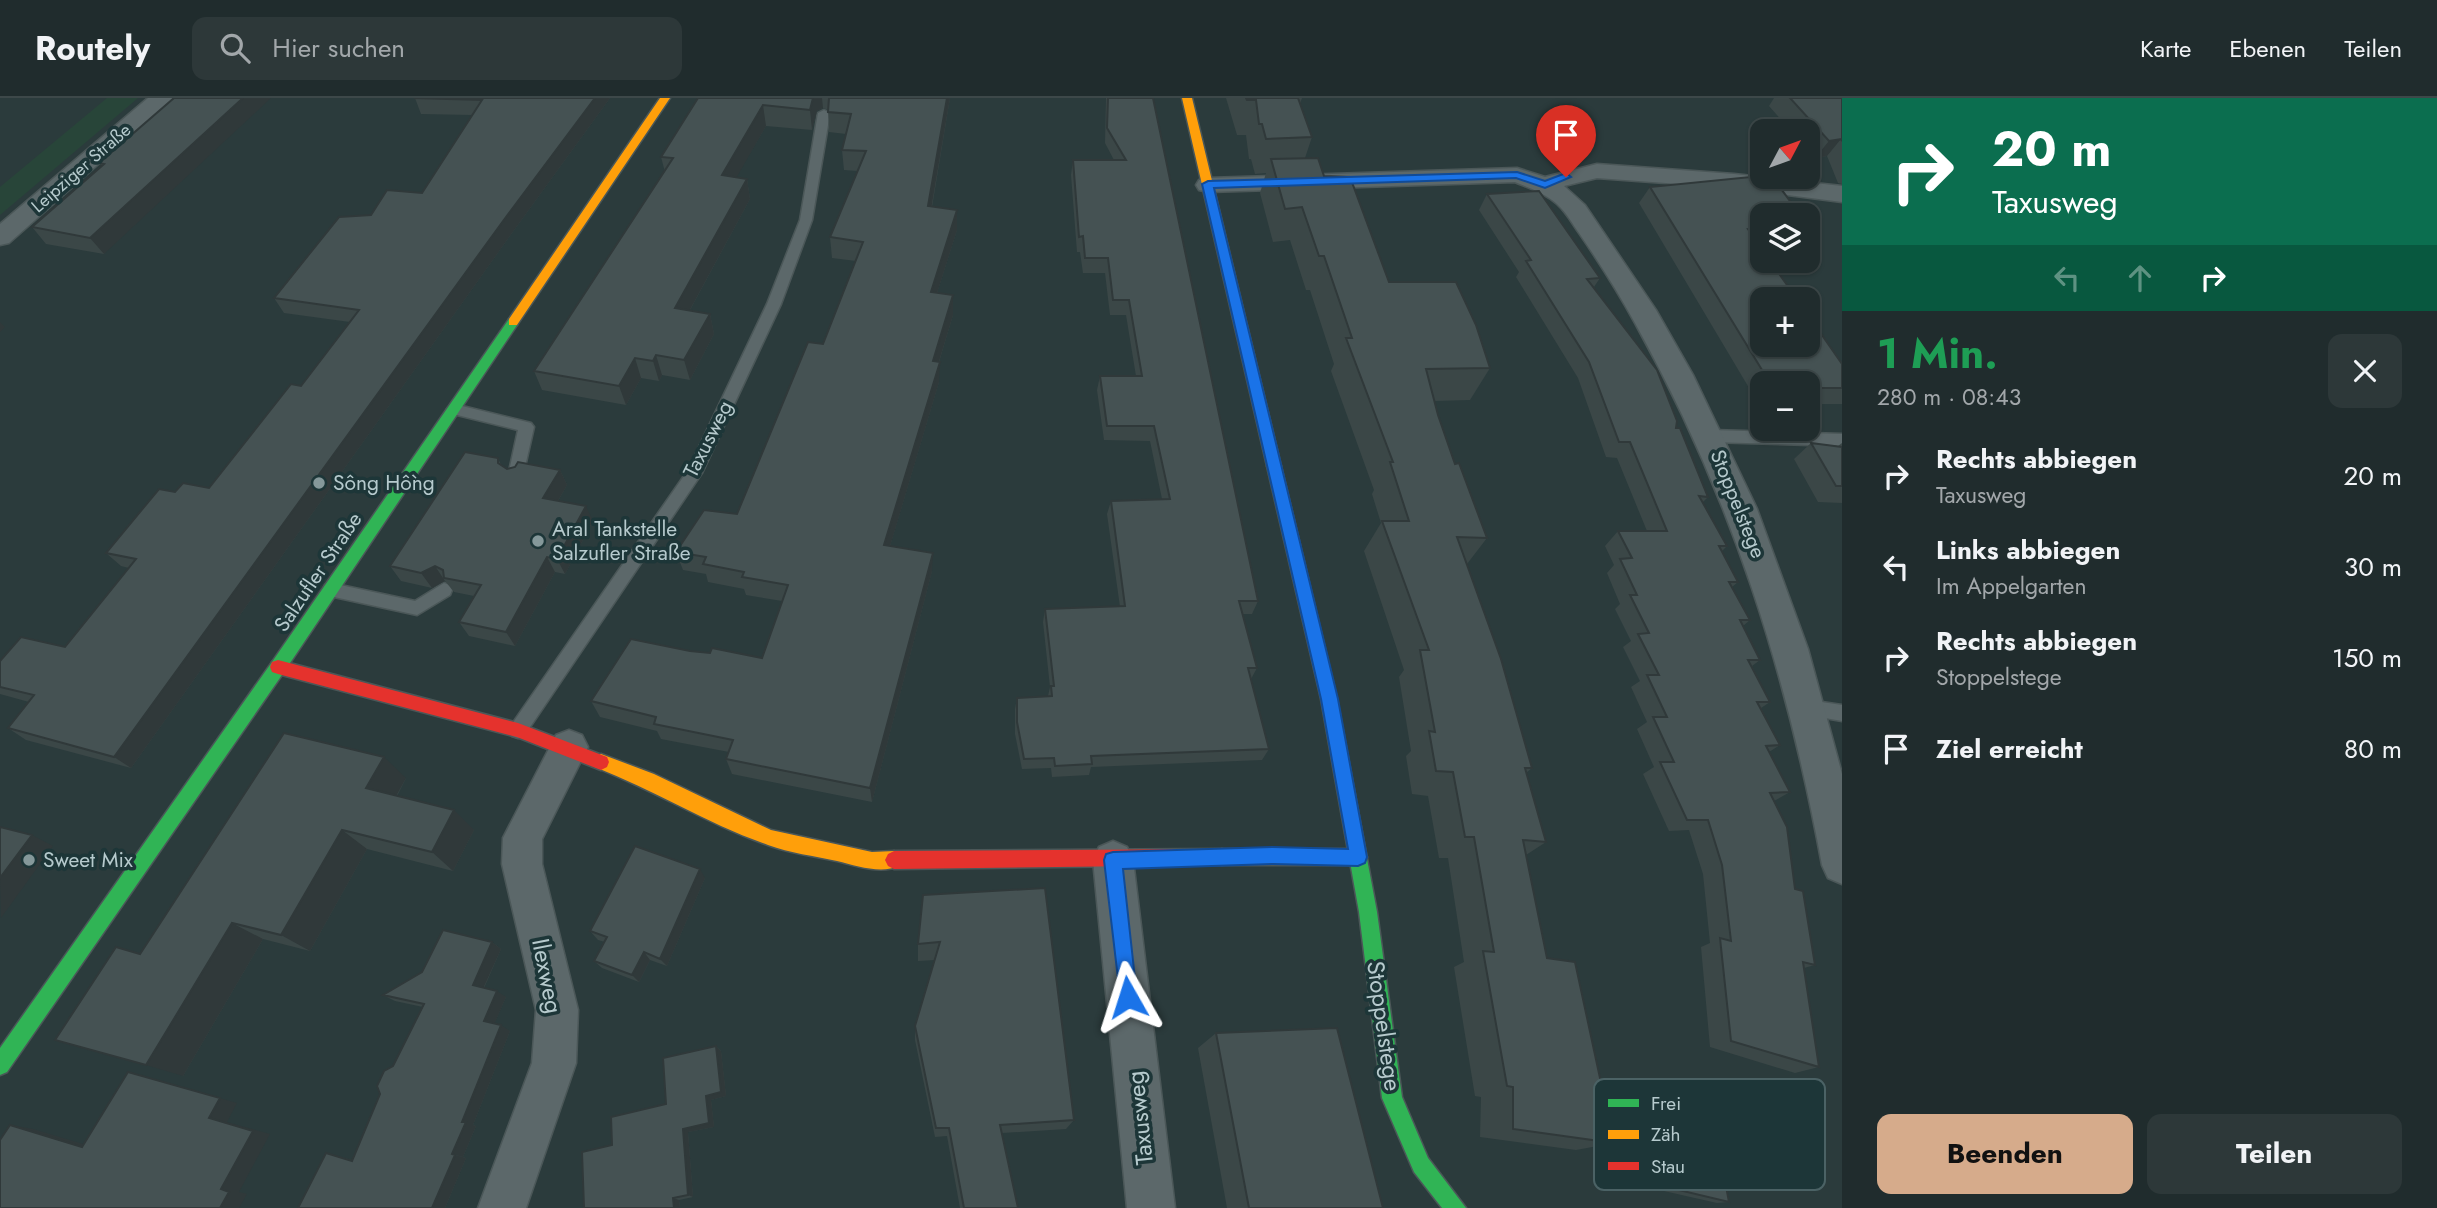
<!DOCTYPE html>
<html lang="de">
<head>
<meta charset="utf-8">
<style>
  body { margin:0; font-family:Jost,sans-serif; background:#2d3839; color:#f1f3f6; height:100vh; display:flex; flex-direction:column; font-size:26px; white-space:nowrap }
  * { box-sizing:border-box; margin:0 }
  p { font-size:23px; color:#a2a7aa }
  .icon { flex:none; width:38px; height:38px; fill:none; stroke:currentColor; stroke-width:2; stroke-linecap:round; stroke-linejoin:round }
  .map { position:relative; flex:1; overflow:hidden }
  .panel { display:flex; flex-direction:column; background:#202c2d; width:595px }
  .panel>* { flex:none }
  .banner { background:#0b6e4f; color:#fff; overflow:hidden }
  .needle { width:46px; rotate:49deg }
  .buttons { position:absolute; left:1750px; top:21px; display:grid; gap:14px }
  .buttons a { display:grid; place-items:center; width:70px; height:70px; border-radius:14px; background:#202c2d; box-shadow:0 2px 5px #0004,0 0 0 2px #3d4849; font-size:35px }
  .pin { position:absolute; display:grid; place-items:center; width:60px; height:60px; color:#fff; margin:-72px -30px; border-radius:50% 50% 50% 0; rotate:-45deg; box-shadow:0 0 7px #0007 }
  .pin .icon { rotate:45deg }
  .me { position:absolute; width:77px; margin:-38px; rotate:354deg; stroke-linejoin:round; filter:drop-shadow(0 0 5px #0008) }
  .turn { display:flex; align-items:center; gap:24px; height:147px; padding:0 35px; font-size:32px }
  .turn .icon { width:91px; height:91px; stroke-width:2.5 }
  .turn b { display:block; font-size:49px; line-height:60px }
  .lanes { display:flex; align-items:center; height:66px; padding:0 35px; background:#0003; justify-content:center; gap:35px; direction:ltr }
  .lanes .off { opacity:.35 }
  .round { display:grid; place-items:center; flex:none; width:74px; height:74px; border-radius:14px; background:#2d3839 }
  .summary { display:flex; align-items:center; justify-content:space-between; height:119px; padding:0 35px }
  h1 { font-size:42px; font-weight:700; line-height:52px; color:#1e9e55 }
  .action { display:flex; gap:14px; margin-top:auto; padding:14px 35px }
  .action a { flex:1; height:80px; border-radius:14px; background:#d6ab8b; color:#111; font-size:28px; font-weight:700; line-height:80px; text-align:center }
  .action a+a { background:#2d3839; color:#f1f3f6 }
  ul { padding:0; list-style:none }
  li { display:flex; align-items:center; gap:21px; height:91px; padding:0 35px }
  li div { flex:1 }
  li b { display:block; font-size:26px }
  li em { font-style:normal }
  header { display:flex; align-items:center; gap:42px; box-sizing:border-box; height:98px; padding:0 35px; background:#202c2d; border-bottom:2px solid #3d4849 }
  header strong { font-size:33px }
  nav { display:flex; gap:38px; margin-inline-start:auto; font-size:24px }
  .search { width:490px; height:63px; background:#2d3839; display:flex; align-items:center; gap:18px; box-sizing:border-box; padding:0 24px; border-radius:14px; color:#a2a7aa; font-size:26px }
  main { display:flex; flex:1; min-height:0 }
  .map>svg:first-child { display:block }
  .green { fill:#284539 }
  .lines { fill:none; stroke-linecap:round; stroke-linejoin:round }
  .lane-casing { stroke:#4b5758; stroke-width:3 }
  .street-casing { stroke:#4b5758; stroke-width:3 }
  .fast-casing { stroke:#4b5758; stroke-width:3 }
  .slow-casing { stroke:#4b5758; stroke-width:3 }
  .jam-casing { stroke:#4b5758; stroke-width:3 }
  .lane { fill:#5c686a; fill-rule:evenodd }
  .street { fill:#5c686a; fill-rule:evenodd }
  .fast { fill:#30b455; fill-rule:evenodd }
  .slow { fill:#ff9f0a; fill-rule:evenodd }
  .jam { fill:#e5322d; fill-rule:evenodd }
  .wall { fill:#3b4747 }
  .shaded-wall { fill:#30393a }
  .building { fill:#455253; stroke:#30393a; stroke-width:2 }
  .route { fill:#1a73e8; stroke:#114b97; stroke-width:2 }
  .poi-dot { fill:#85989a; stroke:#1d3638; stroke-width:2.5 }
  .labels { text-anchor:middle; stroke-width:7; stroke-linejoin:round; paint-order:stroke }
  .far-street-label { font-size:18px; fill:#b6cacd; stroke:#1d3638 }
  .street-label { font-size:21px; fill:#b6cacd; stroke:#1d3638 }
  .poi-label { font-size:21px; fill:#b6cacd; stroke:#1d3638; text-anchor:start }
  .near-street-label { font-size:24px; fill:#b6cacd; stroke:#1d3638 }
  .key { fill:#1d3638; stroke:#4b6265; stroke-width:2 }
  .key-label { font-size:19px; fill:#b6cacd }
</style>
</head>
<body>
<header>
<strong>Routely</strong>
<div class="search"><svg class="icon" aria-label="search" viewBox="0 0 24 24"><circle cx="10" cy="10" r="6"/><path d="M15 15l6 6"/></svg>Hier suchen</div>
<nav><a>Karte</a><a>Ebenen</a><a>Teilen</a></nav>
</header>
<main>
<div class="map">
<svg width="1842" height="1110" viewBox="0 0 1842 1110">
  <rect width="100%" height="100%" fill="#2b3b3c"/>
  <path class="green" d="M107,0h31l-138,117v-28z"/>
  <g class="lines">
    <g class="lane-casing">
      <path id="lane" d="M824,12l6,3 -18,107 -31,84 -79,169 -178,263 -6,2 -6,-2 -3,-6 3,-6 176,-254 79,-166 33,-84 18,-107z
        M454,306l77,19 3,4 -12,53 -6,2 -8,-6 10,-46 -69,-17 -2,-4z
        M1710,332l132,4v12l-132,-4 -8,-6z
        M331,485l84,18 29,-18 6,2 2,5 -2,5 -33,20 -92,-20 -2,-5 2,-5z
        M1808,602l34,5v16l-40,-7 -3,-6 3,-6z"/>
    </g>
    <g class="street-casing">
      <path id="street" d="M148,0h25l-164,145 -9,2v-21z
        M1597,66l137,10 108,12v16l-108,-14 -137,-10 -33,8 21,19 71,105 37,65 64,134 51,140 34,125v110l-14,-6 -6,-13c-36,-195 -90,-367 -187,-542 -17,-31 -36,-61 -56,-90 -7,-10 -13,-21 -22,-29 -12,-11 -28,-16 -42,-22l-307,10 -9,-2 -3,-5 3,-5 9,-2 309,-10 28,9z
        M569,632l13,5 6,12 -46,92v25l36,146 -2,53 -50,145h-48l54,-145 4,-53 -34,-146 1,-26 53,-103z
        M1113,743l14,6 6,13 42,348h-48l-34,-348 6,-13z"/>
    </g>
    <g class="fast-casing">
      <path id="fast" d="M513,220l4,1v6l-233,347 -277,400 -7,3v-27l272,-386 237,-343z
        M1274,363l7,5 56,233 40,213 25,185 26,61 38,50h-24l-28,-36 -32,-74 -23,-186 -38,-213 -54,-233z"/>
    </g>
    <g class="slow-casing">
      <path id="slow" d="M660,0h10l-153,227h-8v-6z
        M1182,0h10l89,368 -7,5 -7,-5z
        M601,656l53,20 117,56 101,22 22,-1 6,3 3,6 -3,6c-20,8 -43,0 -63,-5 -23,-5 -47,-8 -69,-16 -60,-21 -114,-55 -173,-78l-2,-5 2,-5z
        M1222,751h136l6,2 3,6 -3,6 -6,2h-136l-6,-2 -3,-6 3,-6z"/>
    </g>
    <g class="jam-casing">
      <path id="jam" d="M278,562l240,63 89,34 2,5 -2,5 -6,3 -84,-33 -239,-63 -6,-2 -2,-5 2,-5z
        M1222,751l6,2 3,6 -3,6 -6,2 -328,4 -6,-3 -3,-6 3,-6 6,-3z"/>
    </g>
    <use href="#lane" class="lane"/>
    <use href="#street" class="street"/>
    <use href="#fast" class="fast"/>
    <use href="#slow" class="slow"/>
    <use href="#jam" class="jam"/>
  </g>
  <path class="wall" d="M174,0l-70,156 -58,-10 -14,-17 70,-61 -3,-3z
    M415,0h195l-98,135 -381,535 -105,-28 -18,-12 21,-26 -29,-8v-33l65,-14 64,-79 -8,-2 -15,-13 69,-61 34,-4 92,-102 49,-64 -66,-9 -10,-15 97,-83 51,-22 50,-78 -51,-1z
    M698,0h252l-18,109 25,23 -20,63 16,22 -14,47v20l-49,164 42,25 -60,231 -140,-28 -6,-15 3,-7 -68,-13 -4,-8 -57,-14 -9,-16 99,-50 72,7 20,-57 -36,-6 -2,-6 -36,-7 -2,-8 -23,-4 -7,-18 61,-38 86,-170 33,-83 -24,-3 -2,-21 28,-66 -14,-1 -2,-20 4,-16 -17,-2 -1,-22 -5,-2 -6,3 -5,19 -46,-4 -30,51 11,2 3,20 -60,111 20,4 4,20 -24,46 -28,-5 -3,6 -18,-3 -15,27 -84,-15 -8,-19 131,-199 -4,-15z
    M1106,0h47l105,503 -6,13h-9l14,54 -6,11 18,70 -7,11 -171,7 -2,8 -37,2 -1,-9 -29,1 -7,-35v-25l2,-11 31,-2 2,-9 -7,-65 2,-13 75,-2 -13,-93 4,-13 51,-2 -12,-58 -46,-1 -7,-50 3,-14h36l-10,-61h-16l-5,-42h-22l-3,-21h-3l-6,-77 2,-15h41l-9,-17z
    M1226,0h76l-2,6 12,33 -7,21 19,18 65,106 101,86 -20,32 -36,1 4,14 17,49 32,74 -20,26 65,204 -6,5 20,69 -20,13 21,103 67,185 -38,7 -96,-13 1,-40 -6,-1 -21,-129 10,-5 -16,-104h-9l-11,-62 -16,-2 -6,-38 5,-5 -12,-74 5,-7 -40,-119 17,-28 -9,-29 2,-4 -43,-119 3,-7 -24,-74h-4l-16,-50 -17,2 -13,-49 6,-20 -11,1 -4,-15h-2l-3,-24h-9z
    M1774,0h68v86l-4,-1 -11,-27 -12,2 -7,-8v-19h-17l-22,-25z
    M1650,89l148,25 -3,3h-33v16l-7,8 87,125v40h-34v-21h-46v20h-4l-119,-200z
    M1487,96l113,84 -6,9 82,141 32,69 -6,6 25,43 -5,5 16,31 -6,5 18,33 -7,6 17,34 -8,6 18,36 -9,6 19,37 -11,7 21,40 -16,9 21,88 20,76 -11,3 15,99 -24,6 -85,-26 -9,-100 9,-4 -7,-69 -14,-44 -20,1 -26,-57 11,-7 -17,-38 10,-7 -16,-35 9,-6 -17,-34 8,-6 -16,-32 5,-5 -13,-31 7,-8 -9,-19 13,-15h29l-30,-73 -11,-1 -28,-79 -62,-101 3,-5 -40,-62z
    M1811,345l27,3 4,-3v60l-24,-1 -24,-43z
    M498,360l3,7 6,4 53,1 7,15 -9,16 35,20 -28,53 -10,-2 -40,74 -46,-10 -10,-14 15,-26 -20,-4 -9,-11 -13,7 -31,-7 -11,-15z
    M406,680l-9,18 77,34 -21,41 -86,-22 -57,102 -47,-12 -80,137 -43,-122z
    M705,780l-38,88 -17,-6 -11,22 -37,-14 -8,-7 11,-19 -7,-2 -8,-9z
    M923,797l151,225 -8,9 -64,4 16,75h-58l-13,-72 -12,1 -20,-97v-14l20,-66 -17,1v-17z
    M492,844l9,7 -17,39 22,9 -12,27 16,7 -37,94 3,1 -13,31 3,1 -21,50h-147l28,-55 26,7 41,-94 30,-59 -28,-6 -12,-6z
    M1216,935l167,175h-156l-29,-160z
    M716,948l5,5 5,45 -15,4 3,27 -26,5 5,65 -14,3 1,8 -68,-63 54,-41z
    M1656,1026l73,78 -12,1 -62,-14 -10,-63z"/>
  <path class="shaded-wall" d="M243,0h28l-167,156 -14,-16z
    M595,0h15l-98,135 -381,535 -17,-11 392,-540z
    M813,0h9l1,10 -6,3 -5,19 -2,-20z
    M947,0h3l-22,129v-21z
    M763,7l3,21 -40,70 -4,-21z
    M1841,41l-14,17 -12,2 14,-17z
    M747,81l3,20 -70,129 -5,-20z
    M957,112v20l-26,82v-20z
    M953,197v20l-20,66v-20z
    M710,216l4,20 -24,46 -6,-20z
    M0,224l5,5 -5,5z
    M656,257l6,20 -3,6 -6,-20z
    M635,260l6,20 -15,27 -7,-19z
    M940,264l-1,20 -54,181 -1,-18z
    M560,372l7,15 -16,28 -8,-15z
    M586,408l7,15 -28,53 -8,-15z
    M933,455l-1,18 -60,231 -2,-14z
    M547,459l8,15 -40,74 -9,-14z
    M435,468l10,15 -13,7 -11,-15z
    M384,659l22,21 -17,31 -23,-21z
    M454,712l20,20 -21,41 -21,-19z
    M342,732l25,19 -57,102 -29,-16z
    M32,737l21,11 -52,72 -1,-40z
    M700,771l5,9 -38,88 -7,-7z
    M232,825l31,16 -80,137 -37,-11z
    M492,844l9,7 -19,42 -9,-6z
    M644,854l6,8 -11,22 -7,-7z
    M497,893l9,6 -13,30 -9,-6z
    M501,927l9,6 -37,94 3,1 -13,31 -11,-3 10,-32z
    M716,948l5,5 5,45 -15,4 3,27 -26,5 5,65 -5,-2 -5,-66 23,-33z
    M128,974l109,31 -10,19 43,12 -31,58 8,2 -8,14h-19l1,-19z
    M10,1027l23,4 70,21 -21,-3z
    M455,1057l11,3 -21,50h-13z
    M673,1100l6,2 1,8h-6z"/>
  <path class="building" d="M174,0h69l-153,140 -58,-11 72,-63 -5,-1z
    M414,0h181l-89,119 -392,540 -106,-29 26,-33 -34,-8v-26l21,-24 44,10 71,-88 -30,-6 53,-64 16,3 8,-9 26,5 82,-104 10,2 58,-76 -85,-12 65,-81 32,-2 16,-25 35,3 60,-93z
    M698,0h115l-3,12 -47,-5 -41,70 25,4 -72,129 35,6 -26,46 -28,-5 -3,6 -18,-3 -16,28 -85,-15 139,-213 -12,-1z
    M829,0h118l-19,108 29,4 -26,82 22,3 -20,66 7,1 -56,183 49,8 -63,235 -144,-29 7,-19 -79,-16 2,-7 -65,-16 40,-62 59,12 20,2 2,-5 50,10 26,-73 -46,-8 2,-5 -41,-8 3,-7 -30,-5 28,-42 33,4 71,-172 15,2 40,-102 -33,-5 36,-86 -24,-1 9,-36 -23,-2z
    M1108,0h45l105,503h-19l18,67h-9l21,81 -178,7 1,8 -37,2 -1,-8 -30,1 -7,-37v-24l35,-2 -1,-10h3l-9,-77 80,-3 -14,-105 59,-2 -16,-73h-47l-7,-50h42l-13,-76h-16l-5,-42h-23l-2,-22 -4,1 -6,-77h53l-19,-32z
    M1246,0h52l14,39 -46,2 -4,-15h-3l-3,-24h-9z
    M1790,0h52v43l-1,-2 -12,2z
    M1318,60l6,18 26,1 39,105h67l20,43 14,43 -64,1 12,46 17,49 4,-1 28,75 -30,-1 44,122 31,109h-7l21,74 -23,-2 24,118 28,4 39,181 -101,-14v-42l-6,-1 -24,-135 11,1 -20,-115h-9l-12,-65 -17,-1 -7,-40 6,1 -15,-82h9l-47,-129h27l-19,-59h3l-47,-124h6l-28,-82h-5l-17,-49 -17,2 -14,-50z
    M1761,78l12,2 25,34 -47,5 11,9v2l-14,1 14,20v12h8l27,38h-35v46h46v-30l34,49v24h-34v-5h-38l-120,-196z
    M1539,93l61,87 -13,1 70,91 20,51 -1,7h4l28,69 -9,-1 28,50h-8l19,36h-9l21,38h-10l20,40h-12l22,42h-13l23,43 -14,1 24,46 -20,1 17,34 8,62 8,2 12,74 -12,-3 16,105 -88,-26 -11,-103 11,3 -9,-76 -14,-45h-21l-27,-58h14l-21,-45h14l-20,-42h12l-21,-41 11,-1 -19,-38h7l-17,-36 12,-1 -14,-27h49l-37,-89h-11l-30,-80 -63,-101 5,-1 -44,-66z
    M1811,345l31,4v39h-6z
    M465,354l33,6v5l9,6 8,-2 3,-5 42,8 -17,28 43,8 -29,53 -10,-2 -41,75 -47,-10 22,-37 -37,-7 -1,-8 -8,-4 -14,7 -31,-7z
    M284,635l100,24 -18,31 88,22 -22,42 -90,-22 -61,105 -49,-12 -86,142 -91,-25 61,-93 24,7z
    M0,729l32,8 -32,43z
    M635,748l65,23 -40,90 -16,-7 -12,23 -38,-14 13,-24 -17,-6z
    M1045,790l29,232 -74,5 18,83h-54l-15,-80h-13l-21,-102 25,-84 -22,2 5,-49z
    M443,832l49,12 -19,43 24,6 -13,30 17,4 -39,97h4l-14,32 3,1 -23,53h-134l28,-55 26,8 28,-67 -3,-8 7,-15 9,-5 31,-62 -41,-9 39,-23z
    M1337,930l46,180h-134l-33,-175z
    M716,948l5,46 -15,4 3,27 -26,6 5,66 -15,3 1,10h-90l-2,-56 30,-7 -1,-28 55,-13 -3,-46z
    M128,974l92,26 -11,20 44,13 -32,58 8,3 -9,16h-220v-68l10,-15 72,22z
    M1656,1026l61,14 12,64 -63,-15z"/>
  <path class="route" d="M1517,74l28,9 21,-8 5,4 -26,11 -29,-10 -302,10 124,511 29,158 -2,6 -7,3 -85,-2 -150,5 14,128 -3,7 -6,3 -7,-3 -17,-144 2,-6 7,-2 160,-5 75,2 -27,-150 -119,-515 6,-3z"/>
  <g class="poi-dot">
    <circle cx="319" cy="385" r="7"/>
    <circle cx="538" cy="443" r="7"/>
    <circle cx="29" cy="762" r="7"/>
  </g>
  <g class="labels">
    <g class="far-street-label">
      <text transform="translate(81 70) rotate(-41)" y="6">Leipziger Straße</text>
    </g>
    <g class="street-label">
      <text transform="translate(708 341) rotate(-63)" y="7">Taxusweg</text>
      <text transform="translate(1738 406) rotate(68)" y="7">Stoppelstege</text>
      <text transform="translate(318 474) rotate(-56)" y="7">Salzufler Straße</text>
    </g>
    <g class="poi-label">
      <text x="333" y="392">Sông Hồng</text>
      <text x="552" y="438">Aral Tankstelle<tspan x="552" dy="24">Salzufler Straße</tspan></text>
      <text x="43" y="769">Sweet Mix</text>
    </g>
    <g class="near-street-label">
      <text transform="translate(547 878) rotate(79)" y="8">Ilexweg</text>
      <text transform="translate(1384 928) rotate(82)" y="8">Stoppelstege</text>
      <text transform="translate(1140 1020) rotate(-96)" y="8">Taxusweg</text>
    </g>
  </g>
  <rect x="1594" y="981" width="231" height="111" rx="10" class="key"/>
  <rect x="1608" y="1001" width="31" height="8" fill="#30b455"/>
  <rect x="1608" y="1032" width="31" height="9" fill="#ff9f0a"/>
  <rect x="1608" y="1064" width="31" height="8" fill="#e5322d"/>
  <g class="key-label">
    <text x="1651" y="1012">Frei</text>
    <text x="1651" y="1043">Zäh</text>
    <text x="1651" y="1075">Stau</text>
  </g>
</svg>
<div class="buttons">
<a><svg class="needle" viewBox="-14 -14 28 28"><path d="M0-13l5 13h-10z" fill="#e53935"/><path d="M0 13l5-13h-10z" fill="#a2a7aa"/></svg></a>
<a><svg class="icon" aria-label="layers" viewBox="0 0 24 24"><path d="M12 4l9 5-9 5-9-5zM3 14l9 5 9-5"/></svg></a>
<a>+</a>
<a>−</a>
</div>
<div class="pin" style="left:1566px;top:79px;background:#d93025"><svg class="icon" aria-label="arrive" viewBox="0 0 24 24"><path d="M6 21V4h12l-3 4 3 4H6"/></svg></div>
<svg class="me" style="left:1128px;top:899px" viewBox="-20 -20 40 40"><path d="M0-17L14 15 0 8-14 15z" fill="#1a73e8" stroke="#fff" stroke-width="4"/></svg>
</div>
<section class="panel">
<div class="banner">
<div class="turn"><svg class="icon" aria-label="right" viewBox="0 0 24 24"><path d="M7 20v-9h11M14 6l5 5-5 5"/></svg><div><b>20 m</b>Taxusweg</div></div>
<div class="lanes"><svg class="icon off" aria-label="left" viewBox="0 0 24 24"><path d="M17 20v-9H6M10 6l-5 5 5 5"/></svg><svg class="icon off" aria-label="ahead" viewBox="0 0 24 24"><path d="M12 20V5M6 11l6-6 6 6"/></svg><svg class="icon" aria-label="right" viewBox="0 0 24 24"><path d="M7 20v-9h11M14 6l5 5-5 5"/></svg></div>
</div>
<div class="summary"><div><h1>1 Min.</h1><p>280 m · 08:43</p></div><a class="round"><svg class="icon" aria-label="close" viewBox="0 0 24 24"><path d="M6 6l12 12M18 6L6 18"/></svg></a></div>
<ul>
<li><svg class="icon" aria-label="right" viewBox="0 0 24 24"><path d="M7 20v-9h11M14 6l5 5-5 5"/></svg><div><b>Rechts abbiegen</b><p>Taxusweg</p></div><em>20 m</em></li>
<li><svg class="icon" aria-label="left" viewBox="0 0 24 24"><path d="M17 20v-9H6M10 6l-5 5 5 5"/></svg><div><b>Links abbiegen</b><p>Im Appelgarten</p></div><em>30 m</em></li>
<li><svg class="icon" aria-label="right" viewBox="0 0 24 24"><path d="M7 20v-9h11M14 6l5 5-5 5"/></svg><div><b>Rechts abbiegen</b><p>Stoppelstege</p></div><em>150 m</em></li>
<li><svg class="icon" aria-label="arrive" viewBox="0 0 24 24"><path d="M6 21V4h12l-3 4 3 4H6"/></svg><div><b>Ziel erreicht</b></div><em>80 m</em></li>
</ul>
<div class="action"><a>Beenden</a><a>Teilen</a></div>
</section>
</main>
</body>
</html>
